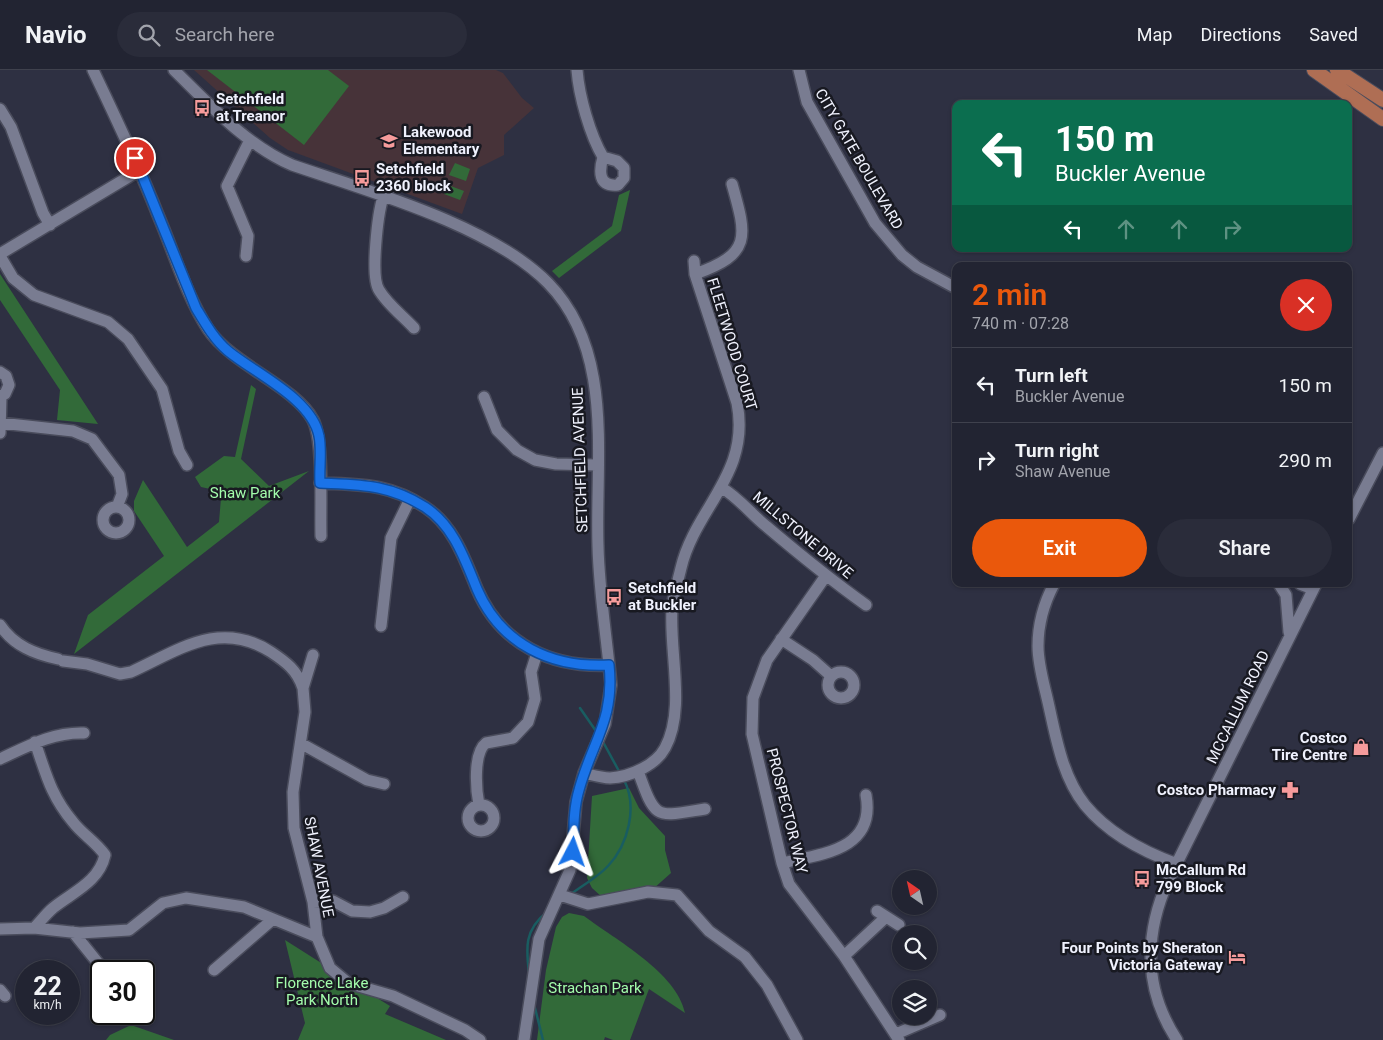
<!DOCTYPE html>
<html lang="en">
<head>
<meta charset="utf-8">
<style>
  body { margin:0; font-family:Roboto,sans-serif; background:#2a2c3a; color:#f1f3f6; height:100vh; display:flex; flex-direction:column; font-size:19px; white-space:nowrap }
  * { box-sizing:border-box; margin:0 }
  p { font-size:16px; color:#a2a4ac }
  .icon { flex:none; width:28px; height:28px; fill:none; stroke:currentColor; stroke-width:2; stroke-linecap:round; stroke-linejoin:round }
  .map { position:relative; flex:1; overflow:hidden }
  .sheet { position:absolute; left:952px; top:192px; width:400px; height:325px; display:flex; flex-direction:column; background:#222432; border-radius:10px; box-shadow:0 1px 4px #0004,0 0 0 1px #3f414d }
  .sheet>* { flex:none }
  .hud { position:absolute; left:952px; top:30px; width:400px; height:152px; border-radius:10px; box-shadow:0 1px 4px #0004,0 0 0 1px #3f414d; background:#0b6e4f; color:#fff; overflow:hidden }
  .needle { width:32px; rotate:326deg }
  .tools { position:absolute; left:892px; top:800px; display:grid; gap:10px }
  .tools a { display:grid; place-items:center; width:45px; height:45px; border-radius:50%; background:#222432; box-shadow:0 1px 4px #0004,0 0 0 1px #3f414d; font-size:25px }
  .speed { position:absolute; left:15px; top:890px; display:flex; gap:10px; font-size:25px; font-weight:700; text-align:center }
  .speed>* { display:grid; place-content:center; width:65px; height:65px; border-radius:50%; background:#222432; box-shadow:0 1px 4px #0004,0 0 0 1px #3f414d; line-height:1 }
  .speed small { font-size:12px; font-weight:400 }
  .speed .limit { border:2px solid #111; border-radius:8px; background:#fff; color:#111 }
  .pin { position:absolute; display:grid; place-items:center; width:42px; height:42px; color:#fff; margin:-21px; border:2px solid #fff; border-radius:50%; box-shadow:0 1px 5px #0007 }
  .me { position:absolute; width:55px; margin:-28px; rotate:4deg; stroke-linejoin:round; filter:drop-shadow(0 0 4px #0008) }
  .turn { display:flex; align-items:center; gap:18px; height:105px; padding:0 20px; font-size:22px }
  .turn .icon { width:65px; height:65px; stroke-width:2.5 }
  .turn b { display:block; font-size:35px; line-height:42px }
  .lanes { display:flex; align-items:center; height:48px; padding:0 20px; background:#0003; justify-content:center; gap:25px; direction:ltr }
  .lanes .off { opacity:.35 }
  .round { display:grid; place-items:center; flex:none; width:52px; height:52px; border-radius:26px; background:#2a2c3a }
  .summary { display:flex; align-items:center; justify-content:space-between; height:85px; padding:0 20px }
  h1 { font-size:30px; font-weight:600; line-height:38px; color:#ea580c }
  .button { display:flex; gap:10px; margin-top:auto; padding:10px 20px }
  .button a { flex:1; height:58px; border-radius:30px; background:#ea580c; color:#fff; font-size:20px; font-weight:600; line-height:58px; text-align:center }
  .button a+a { background:#2a2c3a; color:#f1f3f6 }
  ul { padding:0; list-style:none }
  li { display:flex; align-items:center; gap:15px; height:75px; padding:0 20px; border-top:1px solid #3f414d }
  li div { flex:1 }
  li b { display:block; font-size:19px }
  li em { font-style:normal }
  header { display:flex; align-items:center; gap:30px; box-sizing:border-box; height:70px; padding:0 25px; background:#222432; border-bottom:1px solid #3f414d }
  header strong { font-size:24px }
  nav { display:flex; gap:28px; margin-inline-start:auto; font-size:18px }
  .search { width:350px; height:45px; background:#2a2c3a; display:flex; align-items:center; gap:12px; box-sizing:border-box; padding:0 18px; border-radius:28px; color:#a2a4ac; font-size:19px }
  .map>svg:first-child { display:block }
  .education { fill:#473339 }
  .green { fill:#326a39 }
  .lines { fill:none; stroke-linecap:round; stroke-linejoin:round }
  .stream { stroke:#195d61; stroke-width:2.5 }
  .minor-casing { stroke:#4a4c5c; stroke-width:14 }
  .major-casing { stroke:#4a4c5c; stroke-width:16 }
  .minor { stroke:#797c91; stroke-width:11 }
  .major { stroke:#af6e54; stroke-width:14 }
  .route-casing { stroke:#114b97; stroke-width:12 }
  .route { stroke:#1a73e8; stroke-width:9 }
  .labels { text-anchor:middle; stroke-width:5; stroke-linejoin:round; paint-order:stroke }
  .poi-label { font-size:15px; font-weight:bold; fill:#f0f2fe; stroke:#181921; text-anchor:start }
  .street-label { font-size:15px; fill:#f0f2fe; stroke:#181921 }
  .park-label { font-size:15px; fill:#a3fcab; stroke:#181921 }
</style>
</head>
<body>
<header>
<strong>Navio</strong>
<div class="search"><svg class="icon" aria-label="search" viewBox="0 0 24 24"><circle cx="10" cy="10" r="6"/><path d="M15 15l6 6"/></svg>Search here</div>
<nav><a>Map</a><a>Directions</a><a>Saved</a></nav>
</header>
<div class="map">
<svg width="1383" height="970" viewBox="0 0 1383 970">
  <rect width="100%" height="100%" fill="#2e3042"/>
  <path class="education" d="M194,0h302l7,3 19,25 12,10 -30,27v20l-26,13 -16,46 -174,-64 -18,-12z"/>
  <path class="green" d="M207,0h121l21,16 -45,59z
    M455,93l15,6 -4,12 -17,-6z
    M448,115l16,6 -4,9 -16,-6z
    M630,120l-9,41 -62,47 -7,-7 60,-45 7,-31z
    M0,204l98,150 -41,-4 3,-30 -60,-90z
    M251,315l5,4 -15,70 28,27 40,-15 -235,183 14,-39 76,-59 -30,-45v-10l9,-21 44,67 32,-25 2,-24 -6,-8 -14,-3 -6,-10 29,-21 11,1z
    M629,718l10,20 26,28v14l6,23 -18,16 -51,8 -10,-9 -5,-10 5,-82z
    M569,843l15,3c32,24 93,57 101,97l-36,-24 -19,51h-17l-8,-3 -1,3h-67l9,-70 10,-43 6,-10z
    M285,870l71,45 -3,6 24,7 13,8 -5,8 61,26h-148l7,-17z
    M131,955l43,15h-68l4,-5z"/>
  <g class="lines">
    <path class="stream" d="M580,638l18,26
      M602,670l18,33
      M571,824c12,-9 27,-17 37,-28 20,-21 30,-59 16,-86
      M529,904c-3,-26 -5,-44 18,-62
      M534,934l9,36"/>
    <g class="minor-casing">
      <path id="minor" d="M93,0c23,48 46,96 65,145 16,37 28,80 50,114 24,36 87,57 105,91 11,22 7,88 8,116
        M174,0c35,34 72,75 118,95 76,26 199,60 256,118 67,68 47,176 50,263 1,46 9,93 13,139l-6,39 -21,49 -8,29 -6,68 -31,69 -15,101
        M577,0c2,26 13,65 26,87l14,4 7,7v10l-6,7c-20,2 -19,-14 -15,-28
        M799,0l8,32 68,121 27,32 15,12 39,21
        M0,39l11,18 32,86 7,12
        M383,127c-5,16 -13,79 -4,93 8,14 24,26 35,38
        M0,184l140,-84
        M0,186l13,22 21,17 74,27 20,17 34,50 17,62 8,14
        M246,186l2,-20 -21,-50 23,-46
        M695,204c57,-20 52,-37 37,-90
        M0,302l6,4 3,9 -4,9 -5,2
        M484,327l13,33 20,20 18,10 21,4 41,1
        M0,353l73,8 19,8 27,36 3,19 -5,13
        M0,363l1,-37
        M320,413c41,2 68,0 105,24 29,19 40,53 52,82 24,56 75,79 132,76
        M722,418c17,10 29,26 44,38 33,28 65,54 100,79
        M103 450a13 13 0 1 1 26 0a13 13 0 1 1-26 0Z
        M1349,449l34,-66
        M825,507l-58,83 -14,38 -1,36 30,129 7,21 55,72 55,84
        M1054,514c-10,19 -16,40 -16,62 0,19 6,38 10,56 8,35 14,74 37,103 23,28 59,47 92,59
        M1279,514l7,11 3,37
        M1300,514l13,5
        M0,555c14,21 35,29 58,34
        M381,556l10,-88 19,-39
        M781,569l32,21 18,16
        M313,585l-10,33 2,24 -12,80 1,36 19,74 4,35
        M63,591l24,3 33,10 11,-2c48,-22 89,-53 140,-20 15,10 26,18 32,36
        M828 615a13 13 0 1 1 26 0a13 13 0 1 1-26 0Z
        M302,674l65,36 17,4
        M0,689c28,-13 53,-27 84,-26
        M638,701c18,50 17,46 67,38
        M584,703c8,2 18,5 26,5 20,-1 46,-13 55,-30 21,-38 4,-97 7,-139 1,-13 6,-28 9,-41 14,-60 70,-94 56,-165l-42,-129 -1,-13
        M479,735c-3,-15 -6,-52 7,-62l27,-5 15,-16 7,-23 -4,-27 6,-19
        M468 748a13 13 0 1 1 26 0a13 13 0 1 1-26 0Z
        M782,793c40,-9 94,-13 84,-68
        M560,825l28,9 60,-12 29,3 32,36 36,26 22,28 30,55
        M313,832l20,-1 19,10 18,1 14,-4 19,-11
        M877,841l22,14
        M34,858c6,-6 12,-14 19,-20 20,-16 46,-26 52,-53 -10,-14 -22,-20 -32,-33 -22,-26 -27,-48 -38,-80
        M0,859l34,-1 46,5 49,-3 34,-27 23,-5 58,9 73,30 13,31 18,15 45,13 72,34 15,10
        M73,862l25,31 3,9
        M844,886l42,-39
        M214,900l59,-51
        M0,920l5,6
        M896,964l44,-19
        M1177,970c-33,-50 -33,-105 -9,-159l148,-297"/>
    </g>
    <g class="major-casing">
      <path id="major" d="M1314,0l69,49
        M1337,0l46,30"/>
    </g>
    <use href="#minor" class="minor"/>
    <use href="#major" class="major"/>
  </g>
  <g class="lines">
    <g class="route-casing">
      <path id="route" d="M135,88l61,150c9,15 18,31 32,43 28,23 84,48 91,85 3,14 0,32 1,47 41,2 68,1 105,24 29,19 40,53 52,82 24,56 75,79 132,76 6,54 -17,77 -30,125 -6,20 -5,41 -6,62"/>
    </g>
    <use href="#route" class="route"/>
  </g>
  <defs>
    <g id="bus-bare" transform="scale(1.35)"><path d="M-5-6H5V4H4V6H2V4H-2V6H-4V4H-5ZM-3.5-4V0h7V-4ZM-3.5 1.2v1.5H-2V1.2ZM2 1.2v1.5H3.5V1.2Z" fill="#f59b9b" stroke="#181921" stroke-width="2.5" paint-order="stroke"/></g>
    <g id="school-bare" transform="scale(1.35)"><path d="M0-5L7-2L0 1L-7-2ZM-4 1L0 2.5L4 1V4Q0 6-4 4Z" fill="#f59b9b" stroke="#181921" stroke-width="2.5" paint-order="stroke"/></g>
    <g id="shop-bare" transform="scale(1.35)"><path d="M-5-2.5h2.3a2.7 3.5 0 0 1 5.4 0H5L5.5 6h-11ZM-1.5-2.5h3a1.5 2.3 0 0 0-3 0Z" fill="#f59b9b" stroke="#181921" stroke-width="2.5" paint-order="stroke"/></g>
    <g id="pharmacy-bare" transform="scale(1.35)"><path d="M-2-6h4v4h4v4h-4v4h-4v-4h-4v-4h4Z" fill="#f59b9b" stroke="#181921" stroke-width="2.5" paint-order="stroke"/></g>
    <g id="hotel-bare" transform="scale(1.35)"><path d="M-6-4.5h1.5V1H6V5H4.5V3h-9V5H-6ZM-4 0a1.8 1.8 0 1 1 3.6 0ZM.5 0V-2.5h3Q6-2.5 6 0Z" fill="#f59b9b" stroke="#181921" stroke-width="2.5" paint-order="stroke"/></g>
  </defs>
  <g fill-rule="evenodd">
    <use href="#bus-bare" x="202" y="38"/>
    <use href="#school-bare" x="389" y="71"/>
    <use href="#bus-bare" x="362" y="108"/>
    <use href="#bus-bare" x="614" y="527"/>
    <use href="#shop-bare" x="1361" y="677"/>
    <use href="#pharmacy-bare" x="1290" y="720"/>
    <use href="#bus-bare" x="1142" y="809"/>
    <use href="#hotel-bare" x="1237" y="887"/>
  </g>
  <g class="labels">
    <g class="poi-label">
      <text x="216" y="34">Setchfield<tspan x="216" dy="17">at Treanor</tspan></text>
      <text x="403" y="67">Lakewood<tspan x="403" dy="17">Elementary</tspan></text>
      <text x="376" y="104">Setchfield<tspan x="376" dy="17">2360 block</tspan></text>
      <text x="628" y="523">Setchfield<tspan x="628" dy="17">at Buckler</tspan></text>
      <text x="1347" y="673" text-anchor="end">Costco<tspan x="1347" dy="17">Tire Centre</tspan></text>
      <text x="1276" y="725" text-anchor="end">Costco Pharmacy</text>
      <text x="1156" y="805">McCallum Rd<tspan x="1156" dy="17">799 Block</tspan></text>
      <text x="1223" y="883" text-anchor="end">Four Points by Sheraton<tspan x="1223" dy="17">Victoria Gateway</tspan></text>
    </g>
    <g class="street-label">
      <text transform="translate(859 89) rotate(60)" y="5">CITY GATE BOULEVARD</text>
      <text transform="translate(732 274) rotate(73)" y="5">FLEETWOOD COURT</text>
      <text transform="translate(580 390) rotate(-92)" y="5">SETCHFIELD AVENUE</text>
      <text transform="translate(803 465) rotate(40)" y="5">MILLSTONE DRIVE</text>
      <text transform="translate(1238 637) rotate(-64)" y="5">MCCALLUM ROAD</text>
      <text transform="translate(787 741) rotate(76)" y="5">PROSPECTOR WAY</text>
      <text transform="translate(319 797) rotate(79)" y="5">SHAW AVENUE</text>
    </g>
    <g class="park-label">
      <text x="245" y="428">Shaw Park</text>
      <text x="322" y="918">Florence Lake<tspan x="322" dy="17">Park North</tspan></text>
      <text x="595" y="923">Strachan Park</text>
    </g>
  </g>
</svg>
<div class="tools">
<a><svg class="needle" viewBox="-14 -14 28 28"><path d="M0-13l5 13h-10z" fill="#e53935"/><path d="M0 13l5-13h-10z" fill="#a2a4ac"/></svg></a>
<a><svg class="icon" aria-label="search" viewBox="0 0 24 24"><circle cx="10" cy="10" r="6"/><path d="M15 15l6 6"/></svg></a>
<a><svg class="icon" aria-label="layers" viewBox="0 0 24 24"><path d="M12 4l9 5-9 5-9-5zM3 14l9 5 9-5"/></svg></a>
</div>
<div class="speed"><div>22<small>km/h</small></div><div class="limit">30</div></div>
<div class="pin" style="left:135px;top:88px;background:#d93025"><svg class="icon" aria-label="arrive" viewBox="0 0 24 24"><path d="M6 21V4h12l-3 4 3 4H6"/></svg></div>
<svg class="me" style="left:573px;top:782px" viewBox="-20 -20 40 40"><path d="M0-17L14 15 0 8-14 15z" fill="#1a73e8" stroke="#fff" stroke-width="4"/></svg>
<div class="hud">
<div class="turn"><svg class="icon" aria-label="left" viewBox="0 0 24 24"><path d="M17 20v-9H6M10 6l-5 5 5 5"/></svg><div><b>150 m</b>Buckler Avenue</div></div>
<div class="lanes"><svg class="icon" aria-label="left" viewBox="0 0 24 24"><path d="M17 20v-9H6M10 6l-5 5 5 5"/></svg><svg class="icon off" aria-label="ahead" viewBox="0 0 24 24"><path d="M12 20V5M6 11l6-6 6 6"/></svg><svg class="icon off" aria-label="ahead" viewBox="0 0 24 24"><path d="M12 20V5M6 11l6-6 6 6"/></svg><svg class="icon off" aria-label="right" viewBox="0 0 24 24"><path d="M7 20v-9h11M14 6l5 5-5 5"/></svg></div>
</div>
<section class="sheet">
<div class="summary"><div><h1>2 min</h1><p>740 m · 07:28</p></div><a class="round" style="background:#d93025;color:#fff"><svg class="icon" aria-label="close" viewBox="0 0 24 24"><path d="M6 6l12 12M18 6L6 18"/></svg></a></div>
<ul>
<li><svg class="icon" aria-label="left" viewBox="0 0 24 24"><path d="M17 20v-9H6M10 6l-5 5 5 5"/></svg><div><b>Turn left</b><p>Buckler Avenue</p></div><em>150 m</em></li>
<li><svg class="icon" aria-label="right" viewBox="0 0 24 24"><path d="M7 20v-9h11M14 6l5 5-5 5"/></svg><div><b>Turn right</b><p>Shaw Avenue</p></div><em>290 m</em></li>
</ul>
<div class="button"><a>Exit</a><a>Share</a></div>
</section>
</div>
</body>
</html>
